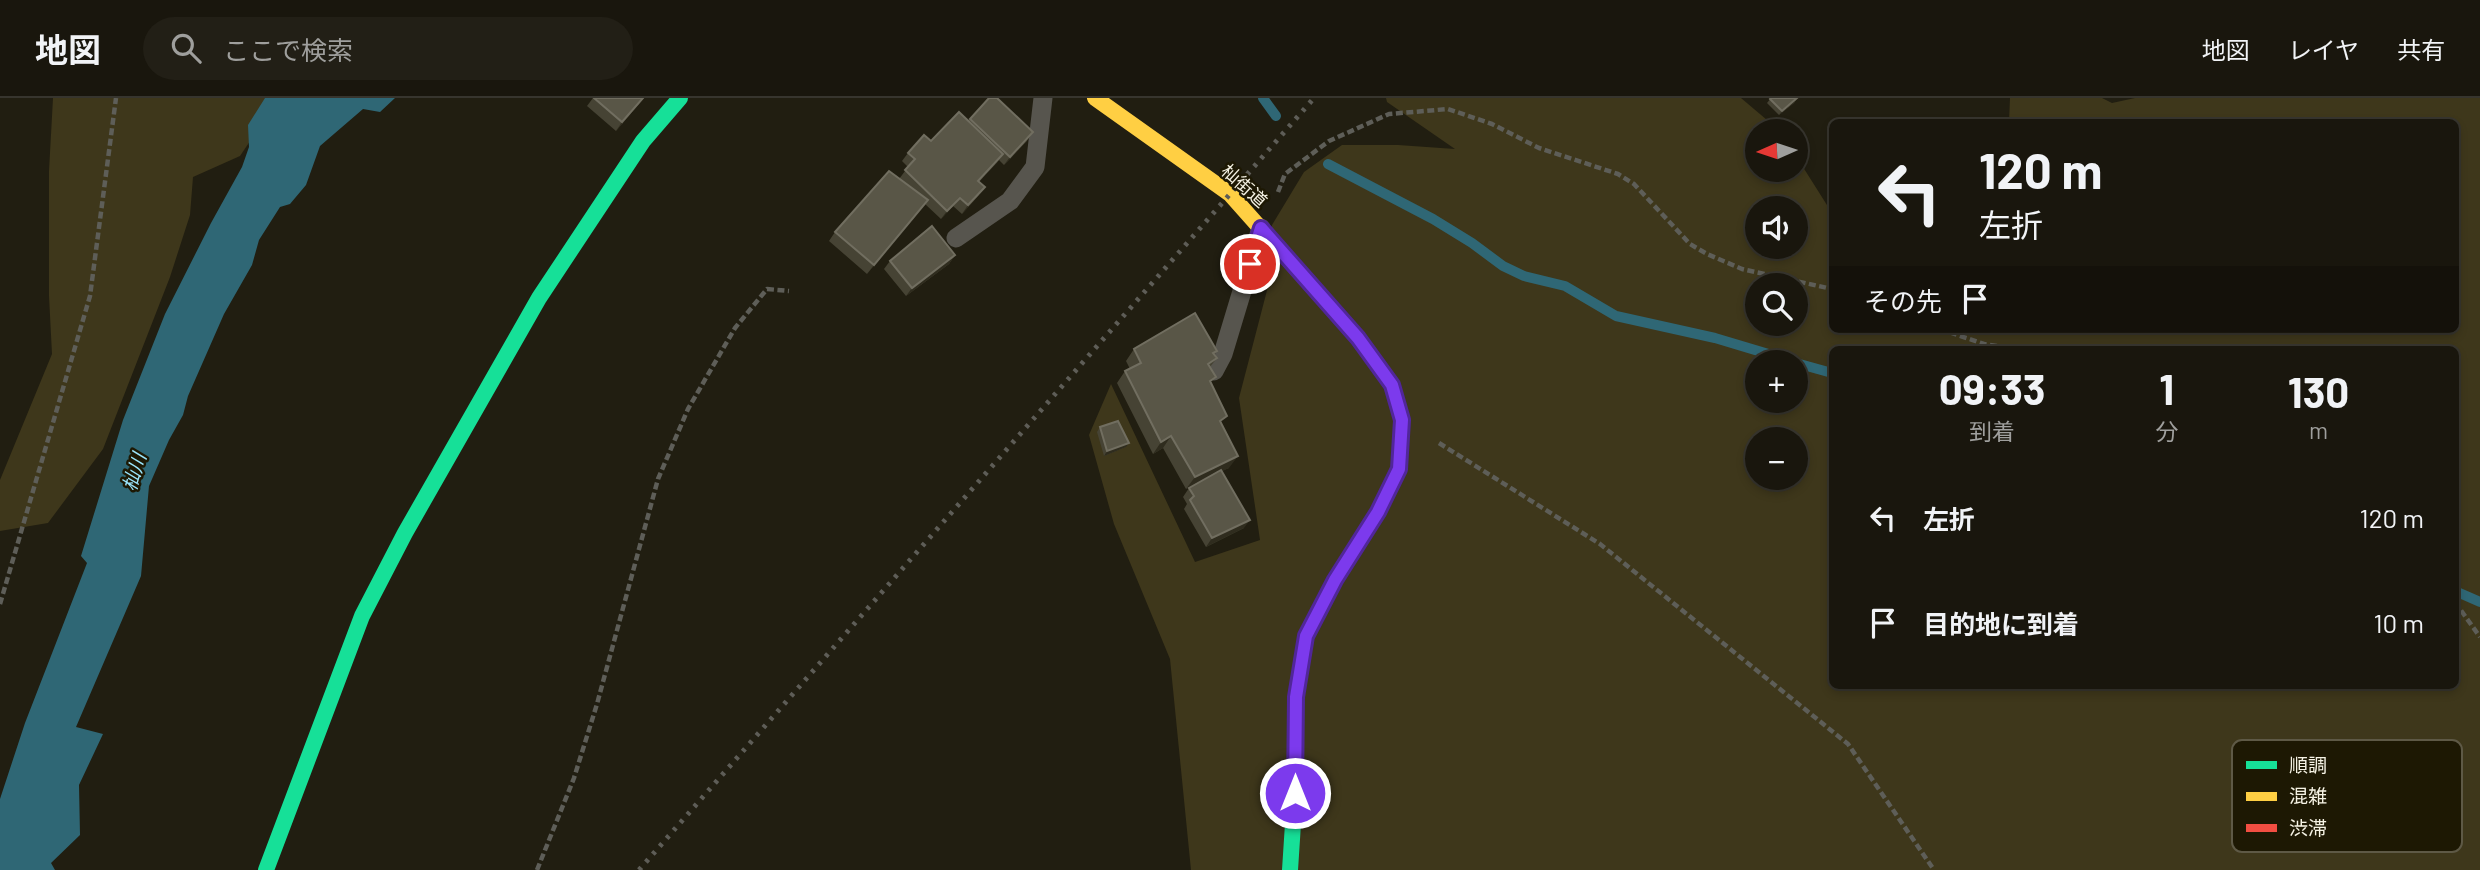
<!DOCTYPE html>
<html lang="ja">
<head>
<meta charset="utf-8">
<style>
  body { margin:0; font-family:Barlow,"Noto Sans JP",sans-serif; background:#221f16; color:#f1f3f6; height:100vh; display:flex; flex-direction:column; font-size:26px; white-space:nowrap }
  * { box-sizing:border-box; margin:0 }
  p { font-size:23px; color:#9f9f9d }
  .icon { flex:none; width:38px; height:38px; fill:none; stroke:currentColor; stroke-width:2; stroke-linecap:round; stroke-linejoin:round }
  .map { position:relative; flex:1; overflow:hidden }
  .panel { position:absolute; left:1829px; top:248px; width:630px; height:343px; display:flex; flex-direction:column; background:#19160d; border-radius:10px; box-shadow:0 4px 10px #0003,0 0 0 2px #37352e }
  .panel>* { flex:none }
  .guide { position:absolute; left:1829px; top:21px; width:630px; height:214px; border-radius:10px; box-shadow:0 4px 10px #0003,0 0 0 2px #37352e; background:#19160d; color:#f1f3f6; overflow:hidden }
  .needle { width:46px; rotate:267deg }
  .buttons { position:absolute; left:1745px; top:21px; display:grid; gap:14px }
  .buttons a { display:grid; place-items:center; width:63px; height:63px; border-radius:50%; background:#19160d; box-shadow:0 4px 10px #0003,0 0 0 2px #37352e; font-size:35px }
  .pin { position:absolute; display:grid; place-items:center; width:60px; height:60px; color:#fff; margin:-30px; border:4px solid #fff; border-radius:50%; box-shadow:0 2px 7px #0007 }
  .me { position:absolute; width:77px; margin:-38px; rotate:0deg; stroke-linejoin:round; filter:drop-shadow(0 0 5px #0008) }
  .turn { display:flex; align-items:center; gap:24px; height:147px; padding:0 35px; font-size:32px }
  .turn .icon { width:91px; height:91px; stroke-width:2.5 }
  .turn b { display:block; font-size:49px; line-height:60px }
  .then { display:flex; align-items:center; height:66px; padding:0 35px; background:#0003; gap:14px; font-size:26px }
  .eta { display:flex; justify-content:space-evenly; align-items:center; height:119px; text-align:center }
  .eta b { font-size:42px; font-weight:700; line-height:49px }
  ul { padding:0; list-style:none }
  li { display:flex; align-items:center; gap:21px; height:105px; padding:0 35px }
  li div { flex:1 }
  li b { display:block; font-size:26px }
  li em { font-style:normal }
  header { display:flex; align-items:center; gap:42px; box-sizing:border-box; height:98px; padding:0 35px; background:#19160d; border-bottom:2px solid #37352e }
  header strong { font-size:33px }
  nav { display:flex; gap:38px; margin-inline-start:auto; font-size:24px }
  .search { width:490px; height:63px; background:#221f16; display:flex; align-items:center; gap:18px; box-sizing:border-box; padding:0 24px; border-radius:38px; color:#9f9f9d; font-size:26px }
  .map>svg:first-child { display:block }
  .green { fill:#3e371b; fill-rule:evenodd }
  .water { fill:#2f6775 }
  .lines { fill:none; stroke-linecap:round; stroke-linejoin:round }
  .stream { stroke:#2f6775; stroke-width:10 }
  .path { stroke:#5e5e58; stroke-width:4.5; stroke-dasharray:7 3.5; stroke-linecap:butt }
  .lane { stroke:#57554e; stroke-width:19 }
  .fast { stroke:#16e098; stroke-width:16 }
  .slow { stroke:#ffcf43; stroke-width:16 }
  .jam { stroke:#f24e42; stroke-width:16 }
  .rail { stroke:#5e5d57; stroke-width:5; stroke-dasharray:3.5 7; stroke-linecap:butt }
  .wall { fill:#464334 }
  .shaded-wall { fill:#2f2c1e }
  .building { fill:#595647; stroke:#716e60; stroke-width:2 }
  .route-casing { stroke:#51269a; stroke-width:18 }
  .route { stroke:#7c3aed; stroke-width:12 }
  .labels { text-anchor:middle; stroke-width:5; stroke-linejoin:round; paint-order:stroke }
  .street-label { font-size:18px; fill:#f5f2e4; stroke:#1d1803 }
  .water-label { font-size:19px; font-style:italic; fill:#9be5fc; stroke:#1d1803 }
  .key { fill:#1d1803; stroke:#5e5946; stroke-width:2 }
  .key-label { font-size:19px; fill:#f5f2e4 }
</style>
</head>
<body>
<header>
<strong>地図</strong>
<div class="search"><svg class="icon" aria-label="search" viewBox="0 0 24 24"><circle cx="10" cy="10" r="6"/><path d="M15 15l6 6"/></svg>ここで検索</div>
<nav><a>地図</a><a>レイヤ</a><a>共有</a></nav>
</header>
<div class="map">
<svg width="2480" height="772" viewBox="0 0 2480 772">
  <rect width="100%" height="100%" fill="#211e11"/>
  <path class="green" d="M53,0h226l-39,58 -47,21 -3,38 -20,62 -67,172 -55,74 -48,8v-51l52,-126 -3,-58v-125z
    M1386,0h355l39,33h-23v39h39v-14l36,57v116h623v-207h-446l1,-24h92l10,5 23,-5h345v772h-1289l-21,-211 -56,-135 -25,-89 22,-51 84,178 65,-22 -21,-142 32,-123 1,-50 32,-53 38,-27h56l57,4 -68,-47zM1757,110h39v39h-39zM1757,187h39v39h-39zM1832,252h623v336h-623zM1757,264h39v39h-39zM1757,341h39v39h-39z"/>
  <path class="water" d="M265,0h130l-15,14 -17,-3 -43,37 -14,39 -16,19 -10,3 -21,33 -7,25 -28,49 -36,82 -5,19 -14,25 -20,46 -8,90 -65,151 27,7 -24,51 1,50 -29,28 4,7h-55v-71l25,-76 62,-160 -6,-7 42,-136 42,-106 46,-91 31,-56 7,-20 -1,-22z"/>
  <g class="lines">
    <path class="stream" d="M1263,0l13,18
      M1328,66l105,55 39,24 31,23 21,10 41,10 51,30 99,22 80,24
      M1796,265l36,10
      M2455,493l25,11"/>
    <path class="path" d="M1278,94l7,-18 44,-33 60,-27 59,-5 44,15 47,24 79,26 16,10 56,60 17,10 35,15 90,20
      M1940,231l44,15 40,6
      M1439,345l161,101 248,200 86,126
      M2455,504l25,35
      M0,506l90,-308 26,-198
      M537,772l37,-92 23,-74 61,-225 30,-70 47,-81 32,-39 22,2"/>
    <path class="lane" d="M956,140l54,-37 25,-34 8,-69
      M1214,273l9,-17 38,-126"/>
    <path class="fast" d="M266,772l96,-254 43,-83 134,-235 104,-157 37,-43
      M1290,772l5,-77 1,-96 6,-35"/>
    <path class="slow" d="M1095,0l135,96 128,144 34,47 5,18"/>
    <path class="jam" d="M1302,564l4,-26 29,-56 43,-68 21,-43 3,-49 -5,-17"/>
    <path class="rail" d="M639,772l675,-772"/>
  </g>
  <path class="wall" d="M593,0h51l-28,33 -29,-25z
    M989,0l38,43 -23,24 -5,-5 -20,22v13l-17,19 -9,-8 -12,13 -16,-15 -58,70 -38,-33 6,-9 64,-53 9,-12 -6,-6 6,-8 60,-32z
    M1771,0h26l-3,5 -15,12 -12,-12z
    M955,157l-6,9 -43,32 -22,-27 6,-8z
    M1134,251l83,2 -2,3 2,4 -7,9 1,17 11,40 7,44 -8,3 23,57 -38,19 -22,-38 3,-5 -4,-7 6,-9 3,-2 -6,3 -23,-41 -10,6 -36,-71 8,-12 5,-2 -4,-8z
    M1100,329l26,20 -22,9 -7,-24z"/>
  <path class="shaded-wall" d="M643,0h1l-28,33 6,-9z
    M1797,0l-3,5 -15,12 3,-4z
    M1033,34l-6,9 -23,24 6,-8z
    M1003,56l-6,9 -25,26 6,-8z
    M985,89l-6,8 -17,19 6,-9z
    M960,100l-7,8 -12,13 6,-8z
    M928,102l-6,8 -55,66 7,-9z
    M955,157l-6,9 -43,32 6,-8z
    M1171,338l-8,12 -10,6 8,-12z
    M1129,345l-3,4 -22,9 3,-5z
    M1238,358l-9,12 -43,21 9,-12z
    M1250,422l-6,8 -38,19 6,-9z"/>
  <path class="building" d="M594,0h49l-21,24z
    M989,0h8l36,34 -23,25 -40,-38z
    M1771,0h26l-15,13 -12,-12z
    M959,14l44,42 -25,27 7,6 -17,18 -8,-7 -13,13 -42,-41 10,-11 -7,-6 16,-18 7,6z
    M889,73l39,29 -54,65 -39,-33z
    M932,128l23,29 -43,33 -22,-27z
    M1195,215l22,38 -4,2 4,5 -9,6 8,13 -6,4 17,35 -7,5 18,35 -43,21 -24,-41 -10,6 -36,-71 16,-8 -7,-14z
    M1118,323l11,22 -22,8 -7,-24z
    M1221,372l29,50 -38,18 -22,-38 4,-4 -5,-8z"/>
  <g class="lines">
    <g class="route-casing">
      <path id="route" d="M1250,166l11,-36 97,110 34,47 10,35 -3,49 -21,43 -43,68 -29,56 -10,61 -1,96"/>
    </g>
    <use href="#route" class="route"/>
  </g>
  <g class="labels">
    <g class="street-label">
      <text transform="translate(1244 88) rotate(42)" y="6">杣街道</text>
    </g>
    <g class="water-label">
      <text transform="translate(134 374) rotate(-73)" y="7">杣川</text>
    </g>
  </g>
  <rect x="2232" y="642" width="230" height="112" rx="10" class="key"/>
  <rect x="2246" y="663" width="31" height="8" fill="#16e098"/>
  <rect x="2246" y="694" width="31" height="9" fill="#ffcf43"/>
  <rect x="2246" y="726" width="31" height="8" fill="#f24e42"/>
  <g class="key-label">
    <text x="2289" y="674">順調</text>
    <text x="2289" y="705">混雑</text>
    <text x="2289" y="737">渋滞</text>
  </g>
</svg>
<div class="buttons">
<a><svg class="needle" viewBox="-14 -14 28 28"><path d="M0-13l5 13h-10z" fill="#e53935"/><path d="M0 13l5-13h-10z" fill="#9f9f9d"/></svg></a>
<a><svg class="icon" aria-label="sound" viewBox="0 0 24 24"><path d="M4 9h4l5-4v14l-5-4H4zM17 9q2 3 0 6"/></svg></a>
<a><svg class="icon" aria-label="search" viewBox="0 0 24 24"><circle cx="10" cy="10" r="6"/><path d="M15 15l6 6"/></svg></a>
<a>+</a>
<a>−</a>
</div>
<div class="pin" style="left:1250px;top:166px;background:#d93025"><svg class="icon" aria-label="arrive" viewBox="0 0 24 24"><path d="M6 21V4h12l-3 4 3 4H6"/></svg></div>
<svg class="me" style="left:1295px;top:695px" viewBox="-20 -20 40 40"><circle r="17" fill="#7c3aed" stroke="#fff" stroke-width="3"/><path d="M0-11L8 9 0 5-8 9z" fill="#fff"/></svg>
<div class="guide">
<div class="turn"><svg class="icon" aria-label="left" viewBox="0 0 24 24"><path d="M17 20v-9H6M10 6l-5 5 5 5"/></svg><div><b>120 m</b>左折</div></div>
<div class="then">その先<svg class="icon" aria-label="arrive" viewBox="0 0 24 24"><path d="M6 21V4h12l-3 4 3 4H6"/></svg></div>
</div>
<section class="panel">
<div class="eta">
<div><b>09:33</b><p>到着</p></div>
<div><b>1</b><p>分</p></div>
<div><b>130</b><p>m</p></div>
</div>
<ul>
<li><svg class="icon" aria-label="left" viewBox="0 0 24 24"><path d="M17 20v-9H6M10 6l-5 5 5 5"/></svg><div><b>左折</b></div><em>120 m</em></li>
<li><svg class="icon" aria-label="arrive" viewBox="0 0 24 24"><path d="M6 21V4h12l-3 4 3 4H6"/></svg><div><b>目的地に到着</b></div><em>10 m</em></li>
</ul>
</section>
</div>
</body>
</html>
